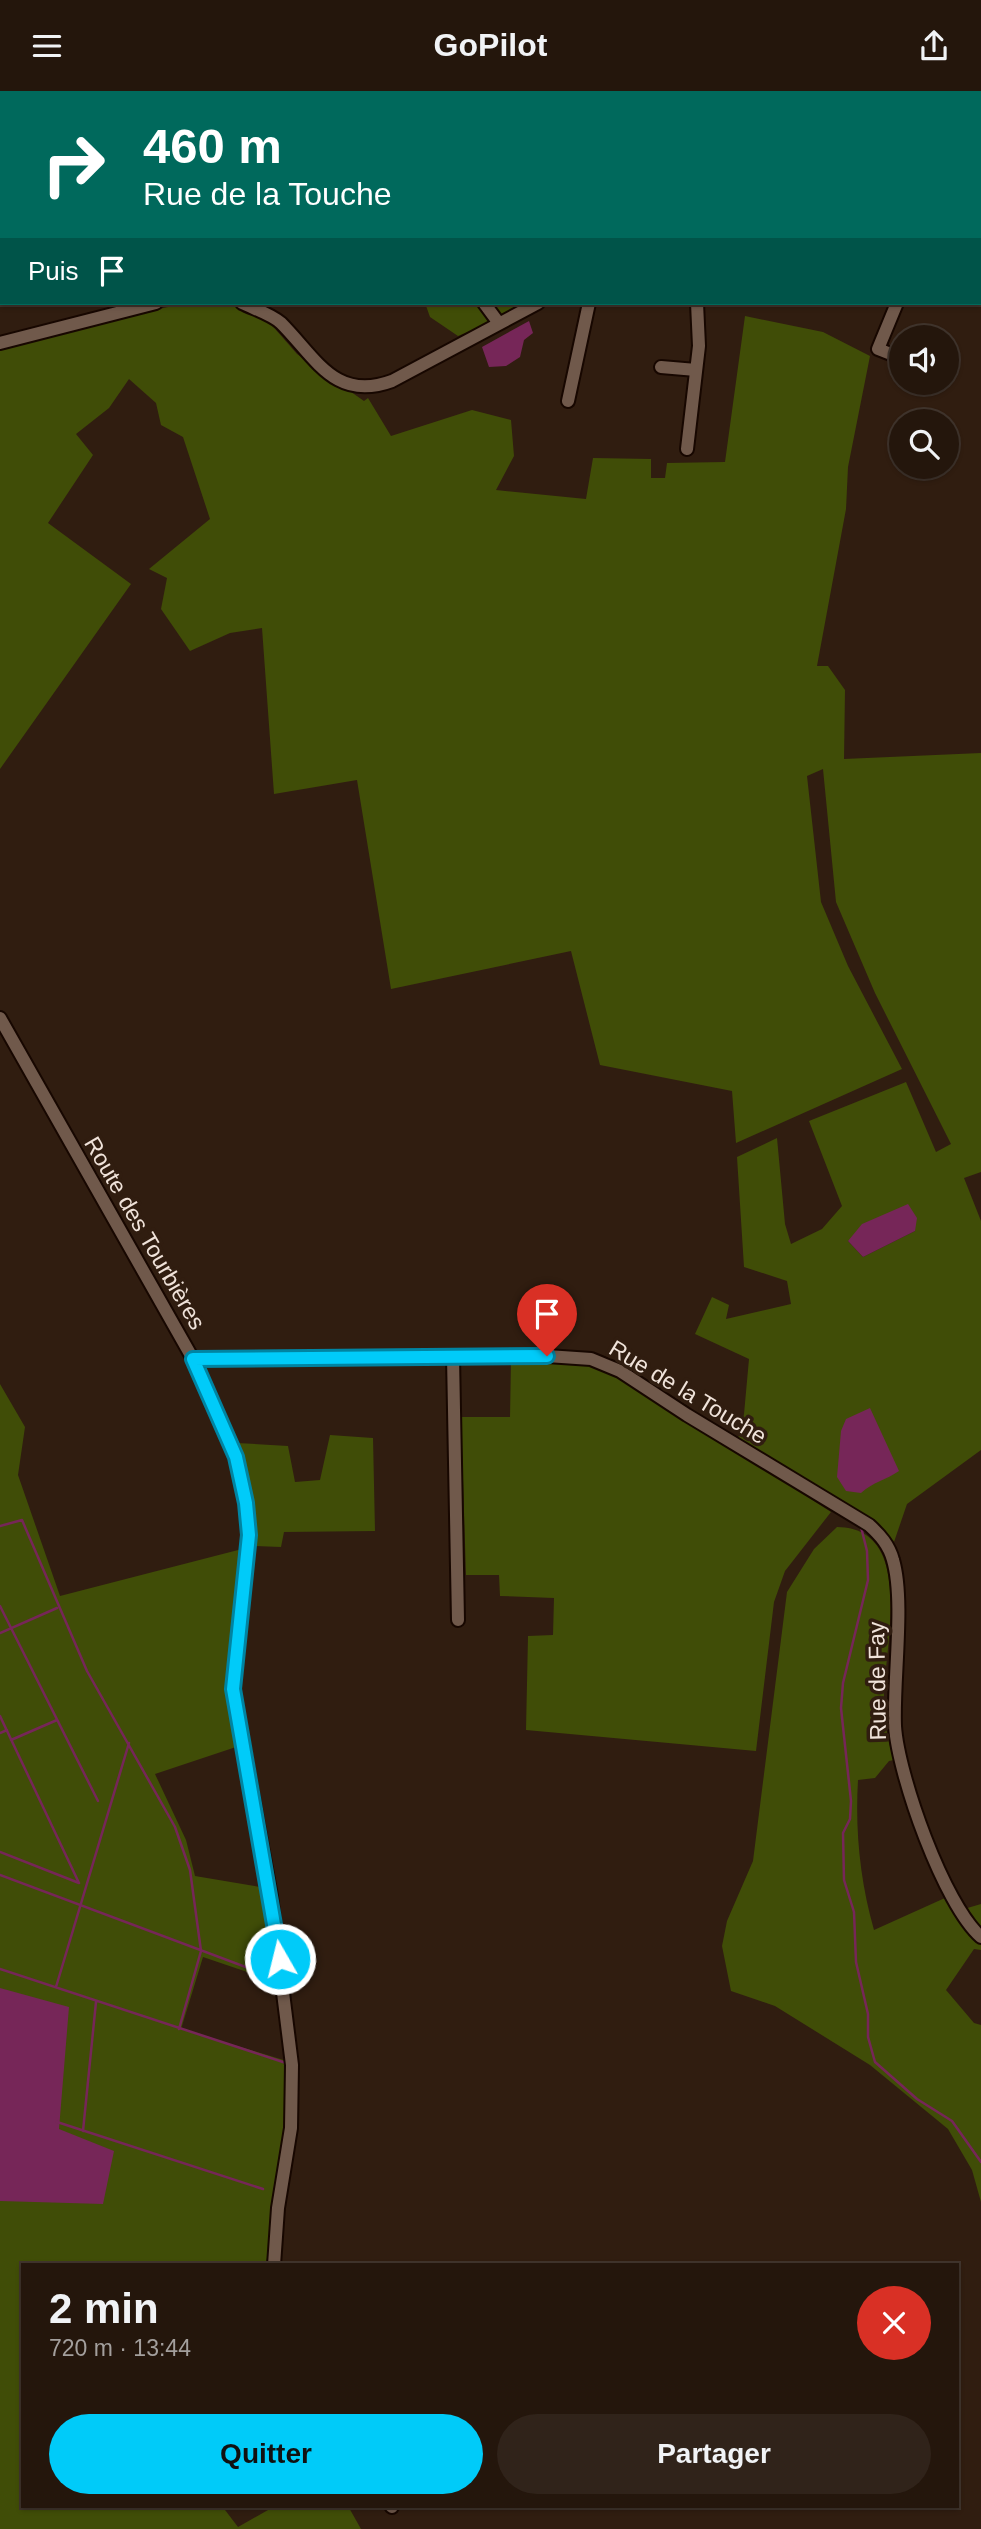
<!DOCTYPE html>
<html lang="fr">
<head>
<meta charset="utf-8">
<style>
  body { margin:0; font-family:Arial,sans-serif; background:#30231a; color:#f1f3f6; height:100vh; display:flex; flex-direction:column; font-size:26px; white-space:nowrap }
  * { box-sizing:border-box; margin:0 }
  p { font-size:23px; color:#a39f9d }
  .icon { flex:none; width:38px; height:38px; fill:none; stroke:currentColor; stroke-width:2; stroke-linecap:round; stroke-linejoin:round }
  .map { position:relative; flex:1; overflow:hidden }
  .details { position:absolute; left:21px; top:2172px; width:938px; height:245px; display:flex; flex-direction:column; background:#24160c; border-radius:0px; box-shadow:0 2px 5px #0004,0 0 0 2px #41352d }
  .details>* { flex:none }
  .guide { position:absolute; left:0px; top:0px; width:982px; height:214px; box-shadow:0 2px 5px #0004,0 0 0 2px #41352d; background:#00695c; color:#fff; overflow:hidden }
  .tools { position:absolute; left:889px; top:234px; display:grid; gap:14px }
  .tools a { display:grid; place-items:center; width:70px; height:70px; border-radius:50%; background:#24160c; box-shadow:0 2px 5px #0004,0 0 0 2px #41352d; font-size:35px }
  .pin { position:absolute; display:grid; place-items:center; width:60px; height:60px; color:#fff; margin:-72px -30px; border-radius:50% 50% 50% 0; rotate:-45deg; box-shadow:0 0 7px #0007 }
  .pin .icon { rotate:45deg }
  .me { position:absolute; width:77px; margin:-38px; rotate:352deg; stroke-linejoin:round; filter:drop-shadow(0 0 5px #0008) }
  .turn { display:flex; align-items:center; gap:24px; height:147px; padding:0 28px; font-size:32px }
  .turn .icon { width:91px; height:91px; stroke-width:2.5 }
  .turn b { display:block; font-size:49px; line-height:60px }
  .then { display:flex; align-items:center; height:66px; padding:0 28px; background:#0003; gap:14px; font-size:26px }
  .round { display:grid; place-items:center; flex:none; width:74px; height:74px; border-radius:37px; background:#30231a }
  .headline { display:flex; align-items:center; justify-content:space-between; height:119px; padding:0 28px }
  h1 { font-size:42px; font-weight:700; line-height:52px }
  .action { display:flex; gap:14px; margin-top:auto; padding:14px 28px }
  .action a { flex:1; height:80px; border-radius:42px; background:#00cbf9; color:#111; font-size:28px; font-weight:700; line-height:80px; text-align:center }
  .action a+a { background:#30231a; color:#f1f3f6 }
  header { display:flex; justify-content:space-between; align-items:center; height:91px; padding:0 28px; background:#24160c; font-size:32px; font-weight:700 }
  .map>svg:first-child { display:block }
  .green { fill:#404d07; fill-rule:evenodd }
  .water { fill:#762658 }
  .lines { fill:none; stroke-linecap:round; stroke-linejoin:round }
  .stream { stroke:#762658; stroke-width:2.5 }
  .minor-casing { stroke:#170700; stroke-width:16 }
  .minor { stroke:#70594b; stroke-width:12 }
  .route-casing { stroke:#0084a2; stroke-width:18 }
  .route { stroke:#00cbf9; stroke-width:12 }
  .labels { text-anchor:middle; stroke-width:7; stroke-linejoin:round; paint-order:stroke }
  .street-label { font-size:23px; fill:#f0e3da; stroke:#301d10 }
</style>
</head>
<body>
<header><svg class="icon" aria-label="menu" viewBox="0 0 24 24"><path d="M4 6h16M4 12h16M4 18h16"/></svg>GoPilot<svg class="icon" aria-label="share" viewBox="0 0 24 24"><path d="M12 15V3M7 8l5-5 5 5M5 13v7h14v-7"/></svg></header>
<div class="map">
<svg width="981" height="2438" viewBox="0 0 981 2438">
  <rect width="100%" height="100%" fill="#301d10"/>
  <path class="green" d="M186,212l49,3 35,17 27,31 67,47 4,-3 23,38 81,-26 39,10 3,36 -18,34 90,9 7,-41 58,1v19h14l2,-15 58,-1 20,-146 78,16 47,24 -22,111 -2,42 -29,157h11l17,24 -1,69 137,-6v419l-17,6 17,43v229l-74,54 -13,38 -14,-17 -142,-86 6,-25 5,-55 -54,-25 17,-37 17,8 -3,14 65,-15 -4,-23 -43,-14 -7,-110 40,-19 8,86 6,20 31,-15 20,-23 -33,-85 97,-39 30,70 15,-8 -76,-151 -39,-91 -13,-133 -16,7 14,126 27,64 54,103 -166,74 -4,-52 -132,-26 -29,-114 -180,38 -34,-209 -83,14 -12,-166 -32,5 -40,18 -29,-42 6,-31 -18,-9 61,-50 -27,-82 -22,-12 -5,-22 -27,-24 -20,29 -33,26 17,21 -45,68 83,61 -131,185v-419l64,-20zM915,1140l-52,26 -15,-16z
    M425,212h108l2,1 -77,32 -28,-19z
    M511,1270h58l30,6 38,20 194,125 -46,59 -11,31 -18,149 -230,-21 2,-94 25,-1 1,-37 -54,-2 -1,-21h-33l-5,-158h49z
    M0,1293l25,43 -7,48 42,121 182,-47 -14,157 8,41 -81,27 31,66 9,36 71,12 11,94 -74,-25 -22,72 109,33 -2,65 -22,137 -243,1v241h199l16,21 37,-21h73l13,23h-361z
    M330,1344l43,3 2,93 -91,1 -3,15 -26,-1 -1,-33 -17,-70 51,3 7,36 25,-2z
    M837,1436c81,1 46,124 47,174 0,19 4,42 10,59l-5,1 -14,17 -17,2c-3,51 2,100 16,150l82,-37 8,16 17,-5v46l-7,-1 -28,41 28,33 7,2v177l-9,-32 -24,-41 -78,-64 -95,-59 -44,-15 -9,-45 5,-25 26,-60 34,-269 27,-43z"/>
  <path class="water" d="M529,230l4,12 -9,7 -4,17 -14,9 -17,1 -7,-20z
    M908,1113l9,14 -2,13 -52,26 -15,-16 14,-17z
    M870,1317l29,63c-13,9 -26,11 -38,22l-15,-2 -9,-14 4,-46 5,-12z
    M0,1897l69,19 -10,122 55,22 -11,53 -103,-3z"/>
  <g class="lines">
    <path class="stream" d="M0,1435l22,-6 65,151 88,156 15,43 11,81 -22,78
      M861,1436l6,24 1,29 -25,103 -2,25 10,93 -1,18 -7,14 1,47 10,32 2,50 12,52v23l7,25 42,37 35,22 29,41
      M0,1515l98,195
      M0,1542l57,-25
      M0,1625l79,167 -79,-31
      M0,1642l7,-3
      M11,1649l46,-20
      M0,1784l275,103
      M0,1878l289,95
      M56,1896l73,-244
      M57,2031l206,67
      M83,2040l13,-129"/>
    <g class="minor-casing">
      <path id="minor" d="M355,0l1,2
        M51,2l2,-2
        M123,2l1,-2
        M425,2l2,-2
        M550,2l2,-2
        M776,2l1,-2
        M850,2l2,-2
        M953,2l2,-2
        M980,8l1,-2
        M0,61l2,-1
        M0,121h2
        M0,182l2,-1
        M242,212c12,6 29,11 39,20 35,35 54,79 111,58l146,-78
        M484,212l14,19
        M897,212l-19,46 23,9
        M0,252l156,-40
        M661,276l35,3
        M568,310l21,-98
        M687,358l12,-103 -2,-43
        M0,927l193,341 43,98 10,46 3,32 -16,154 38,207 21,169 -1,63 -13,80 -4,57
        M453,1266l5,263
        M193,1268l354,-3 44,3 29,12 67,44 182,110c11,10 20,20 24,35 12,41 0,120 2,166 3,49 49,179 86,211
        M391,2415l1,1"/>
    </g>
    <use href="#minor" class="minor"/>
  </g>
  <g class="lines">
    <g class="route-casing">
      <path id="route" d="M280,1868l-47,-270 16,-154 -3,-32 -10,-46 -43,-98 354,-3"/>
    </g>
    <use href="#route" class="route"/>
  </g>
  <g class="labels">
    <g class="street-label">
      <text transform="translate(145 1142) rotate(60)" y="8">Route des Tourbières</text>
      <text transform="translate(688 1301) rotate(31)" y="8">Rue de la Touche</text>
      <text transform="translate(877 1590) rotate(-91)" y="8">Rue de Fay</text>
    </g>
  </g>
</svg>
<div class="tools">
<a><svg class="icon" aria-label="sound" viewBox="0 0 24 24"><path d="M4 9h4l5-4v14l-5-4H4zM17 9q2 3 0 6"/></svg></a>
<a><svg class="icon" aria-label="search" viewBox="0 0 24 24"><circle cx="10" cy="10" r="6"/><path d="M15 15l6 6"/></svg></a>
</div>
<div class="pin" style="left:547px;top:1265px;background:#d93025"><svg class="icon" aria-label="arrive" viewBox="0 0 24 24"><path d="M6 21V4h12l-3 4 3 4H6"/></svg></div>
<svg class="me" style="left:280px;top:1868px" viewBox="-20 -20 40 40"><circle r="17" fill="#00cbf9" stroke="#fff" stroke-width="3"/><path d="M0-11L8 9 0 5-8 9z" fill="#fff"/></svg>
<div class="guide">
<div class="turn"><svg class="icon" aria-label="right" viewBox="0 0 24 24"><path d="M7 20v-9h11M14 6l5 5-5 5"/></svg><div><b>460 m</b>Rue de la Touche</div></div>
<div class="then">Puis<svg class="icon" aria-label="arrive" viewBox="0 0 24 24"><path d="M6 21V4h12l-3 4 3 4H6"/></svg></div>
</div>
<section class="details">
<div class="headline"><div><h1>2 min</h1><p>720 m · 13:44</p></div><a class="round" style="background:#d93025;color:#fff"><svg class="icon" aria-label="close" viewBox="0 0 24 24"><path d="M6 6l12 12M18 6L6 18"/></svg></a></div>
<div class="action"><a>Quitter</a><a>Partager</a></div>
</section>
</div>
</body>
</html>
